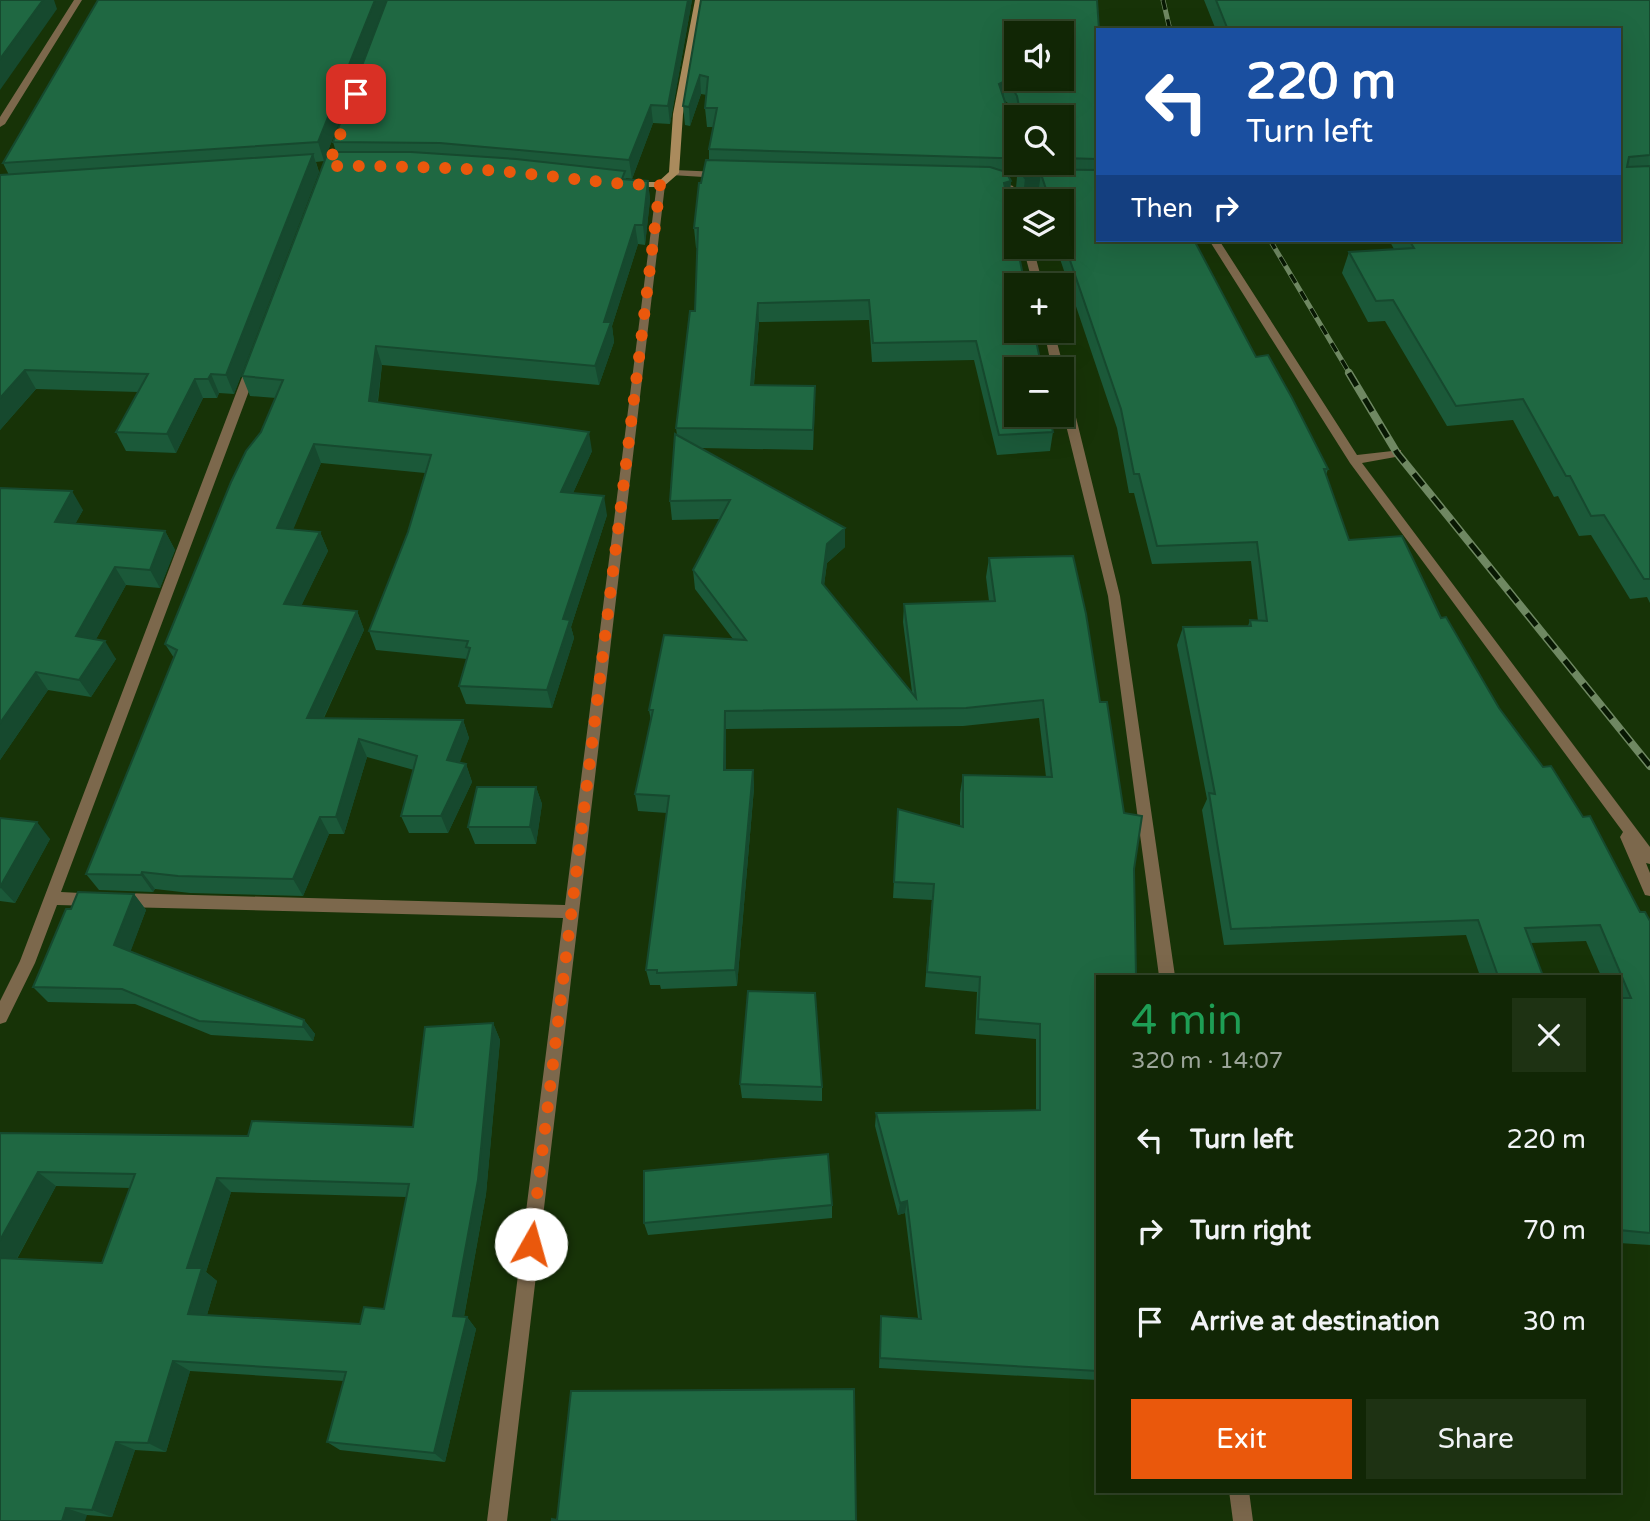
<!DOCTYPE html>
<html lang="en">
<head>
<meta charset="utf-8">
<style>
  body { margin:0; font-family:"Varela Round",sans-serif; background:#1e3213; color:#f1f3f6; height:100vh; display:flex; flex-direction:column; font-size:26px; white-space:nowrap }
  * { box-sizing:border-box; margin:0 }
  p { font-size:23px; color:#9ca59a }
  .icon { flex:none; width:38px; height:38px; fill:none; stroke:currentColor; stroke-width:2; stroke-linecap:round; stroke-linejoin:round }
  .map { position:relative; flex:1; overflow:hidden }
  .details { position:absolute; left:1096px; top:975px; width:525px; height:518px; display:flex; flex-direction:column; background:#112605; border-radius:0px; box-shadow:0 7px 28px #0002,0 0 0 2px #304327 }
  .details>* { flex:none }
  .guide { position:absolute; left:1096px; top:28px; width:525px; height:214px; border-radius:0px; box-shadow:0 7px 28px #0002,0 0 0 2px #304327; background:#1a4fa0; color:#fff; overflow:hidden }
  .fabs { position:absolute; left:1004px; top:21px; display:grid; gap:14px }
  .fabs a { display:grid; place-items:center; width:70px; height:70px; border-radius:0px; background:#112605; box-shadow:0 7px 28px #0002,0 0 0 2px #304327; font-size:35px }
  .pin { position:absolute; display:grid; place-items:center; width:60px; height:60px; color:#fff; margin:-30px; border-radius:14px; box-shadow:0 4px 10px #0006 }
  .me { position:absolute; width:77px; margin:-38px; rotate:7deg; stroke-linejoin:round; filter:drop-shadow(0 0 5px #0008) }
  .turn { display:flex; align-items:center; gap:24px; height:147px; padding:0 35px; font-size:32px }
  .turn .icon { width:91px; height:91px; stroke-width:2.5 }
  .turn b { display:block; font-size:49px; line-height:60px }
  .then { display:flex; align-items:center; height:66px; padding:0 35px; background:#0003; gap:14px; font-size:26px }
  .round { display:grid; place-items:center; flex:none; width:74px; height:74px; border-radius:0px; background:#1e3213 }
  .overview { display:flex; align-items:center; justify-content:space-between; height:119px; padding:0 35px }
  h1 { font-size:42px; font-weight:600; line-height:52px; color:#1e9e55 }
  .primary-button { display:flex; gap:14px; margin-top:auto; padding:14px 35px }
  .primary-button a { flex:1; height:80px; border-radius:0px; background:#ea580c; color:#fff; font-size:28px; font-weight:600; line-height:80px; text-align:center }
  .primary-button a+a { background:#1e3213; color:#f1f3f6 }
  ul { padding:0; list-style:none }
  li { display:flex; align-items:center; gap:21px; height:91px; padding:0 35px }
  li div { flex:1 }
  li b { display:block; font-size:26px }
  li em { font-style:normal }
  .map>svg:first-child { display:block }
  .lines { fill:none; stroke-linecap:round; stroke-linejoin:round }
  .street { fill:#7c684c; fill-rule:evenodd }
  .secondary { fill:#aa8b5d; fill-rule:evenodd }
  .rail-far1-casing { stroke:#6f8862; stroke-width:5 }
  .rail-casing { stroke:#6f8862; stroke-width:8 }
  .rail-far1 { stroke:#081803; stroke-width:3.5; stroke-dasharray:10; stroke-linecap:butt }
  .rail { stroke:#081803; stroke-width:5; stroke-dasharray:15; stroke-linecap:butt }
  .wall { fill:#1b5939; fill-rule:evenodd }
  .shaded-wall { fill:#16492e }
  .building { fill:#1f6842; stroke:#16492e; stroke-width:2; fill-rule:evenodd }
  .route { stroke:#ea580c; stroke-width:12; stroke-dasharray:0 21.6 }
</style>
</head>
<body>
<div class="map">
<svg width="1650" height="1521" viewBox="0 0 1650 1521">
  <rect width="100%" height="100%" fill="#173307"/>
  <g class="lines">
    <path class="street" d="M74,0h8l-77,124 -5,3v-10z
      M674,170l46,2 5,3 -5,3 -49,-3v-4z
      M992,179l21,7 9,15 -9,2 -7,-13 -17,-6 -2,-2z
      M657,183l8,2 -158,1336h-20l76,-603 -441,-11 -5,-2 -3,-5 3,-5 5,-2 443,12z
      M1209,240h10l138,215 44,-5v6l-39,7 288,384v17l-4,-1 4,10v23l-5,-1 -25,-58 3,-5 -273,-369z
      M1023,247h10l10,38h-10z
      M1044,331h10l10,38 -2,2v-2h-10z
      M252,363l6,4 -197,525 39,2 3,5 -3,5 -5,2 -38,-1 -22,58 -29,59 -6,2v-23l20,-40 226,-594z
      M1062,381l6,4 52,211 55,380h-16l-51,-380 -46,-187z
      M1229,1491h20l4,30h-20z"/>
    <path class="secondary" d="M695,0h8l-20,114 -4,59 -16,14h-36v-4l3,-1h28l11,-10 4,-58z"/>
    <g class="rail-far1-casing">
      <path id="rail-far1" d="M1163,0l7,30
        M1270,240l80,134"/>
    </g>
    <g class="rail-casing">
      <path id="rail" d="M1349,373l48,80 253,313"/>
    </g>
    <use href="#rail-far1" class="rail-far1"/>
    <use href="#rail" class="rail"/>
  </g>
  <path class="wall" d="M387,0l-63,161 -8,1 3,10 -85,222 -15,-1 -2,5h-14l-27,55 -50,-2 -10,-19 22,-40 -102,-3 -36,41v-255h9l-6,-12z
    M387,0h305l-22,124 -17,-1 -21,56 -6,-1v1l22,2 2,19 -5,45 -7,-1 -26,82 2,16 -15,43 -217,-20 -4,37 214,49 -19,42 34,22 -36,112 3,11 -22,70 -86,-4 -7,-18 8,-27 -91,-9 -7,-19 39,-99 17,-59 -104,-10 -28,66 27,3 8,19 -27,55 56,5 7,19 -40,88 139,2 6,18 -10,25 7,1 6,18 -24,51h-39l-8,-17 13,-46 -47,-13 -23,77h-15l-26,62 -113,-3 -35,-4 -2,3 -54,-2 -13,-16 88,-216 -9,-14 111,-246 -26,-2 -8,-20 94,-224 -3,-10z
    M701,0l396,30v210l159,117 72,112 -2,6 23,65 92,78 58,90 141,204 10,9v324l-31,-2v-267h-18l-15,-35 -55,2 12,33h-63l-14,-41 -242,10 -22,-135 5,-11 -30,-154 6,-18 65,-1 2,-6 8,1 -7,-60 -99,3 -18,-71h-5l-12,-65 -61,-181h6v-46h-21l-3,-8 -15,4 -7,-9 1,-11h-8l2,4 -2,20h-1l9,168 36,63 -3,19 -53,4 -23,-95 -102,2 -3,-42 -110,2 -5,63 61,1 -2,64 -112,-2 144,80v19l-18,16 -3,22 88,107 -9,-70 1,-18 85,-3 -3,-24 3,-19 84,-2 24,420v404l-218,-12 2,-52 37,2 -13,-105 -7,2 -23,-89 1,-13 160,-3v-71l-61,-5 2,-42 -52,-5 7,-87 -39,-2 4,-72 63,1v-34l3,-18 83,2 -7,-59 -76,8 -237,3v41h27l1,18 -17,198 -76,3 -1,-4h-10l-4,-15 21,-157 -29,-2 -3,-17 16,-73 -2,-11 84,-71 -38,-50 -2,-19 27,-51 -48,1 -2,-19 7,-66 -1,-7 19,-117 2,-63h-1l-2,-20 7,-45 8,-23v-11l4,-22h-6l-2,-19 2,-13 -6,-1 -11,32 -5,-1 -2,-19zM1004,100l5,4 6,11 2,10v-8h45v46h-31l3,6h-10l1,-6h-8v-36l-5,-4z
    M1204,0h446v603l-3,-6 -17,2 -39,-64 -12,1 -21,-40 -4,1 -41,-77 -66,6 -62,-105 -17,1 -26,-49 7,-21 45,-3 -5,-9h230v-210h-403z
    M0,488l83,22 -8,14 90,7 10,19 -15,38 -34,-3 -30,54 20,20 -25,38 -43,-7 -48,70z
    M536,787l6,17 -6,40h-61l-7,-17z
    M0,818l50,21 -35,64 -15,-2z
    M134,894l12,16 -16,42 174,68 11,14 -2,7 -102,-6 -76,-31 -87,-2 -15,-15 38,-78z
    M493,1023l7,17 -14,154 -22,123h3l9,12 -31,133 -105,-12 -13,-8 17,-61 -154,-10 -24,81 -31,-2 -23,67 -25,-2 -87,6v-388l248,3 165,-9zM56,1186l74,2 -28,75 -85,-4zM231,1192l175,5 -22,112 -24,15 -153,-9 10,-34 -11,-9z
    M740,1084l82,3v14l-80,-3z
    M832,1205v13l-184,17 -4,-12z"/>
  <path class="shaded-wall" d="M43,0h11l3,9 -57,81v-31z
    M375,0h12l-63,161 -6,-19z
    M688,0h4l-22,124 -2,-18z
    M700,75l1,19 -11,32 -1,-19z
    M1005,81l-2,18 -4,-15z
    M651,105l2,18 -21,56 -3,-19z
    M313,154l6,18 -85,222 -8,-19z
    M1041,174l-3,19 -15,4 2,-19z
    M648,181l2,19 -5,45 -2,-20z
    M1011,181l-2,20 -7,2 2,-20z
    M635,225l3,19 -26,82 2,16 -15,43 -4,-19 9,-44z
    M758,303l1,19 -7,83 -1,-20z
    M376,346l6,19 -7,55 -6,-19z
    M25,370l11,19 -36,41v-32z
    M211,374l8,19 -2,5 -9,-19z
    M195,379l8,19 -27,55 -9,-19z
    M815,386v20l-2,44v-20z
    M589,432l3,19 -27,60 -4,-19z
    M314,444l7,19 -35,84 -9,-19z
    M72,491l11,19 -17,31 -11,-19z
    M604,496l3,19 -36,112 3,11 -22,70 -5,-18 16,-71z
    M845,528v19l-18,16 -5,38v-18l5,-39z
    M165,531l10,19 -15,38 -10,-18z
    M320,532l8,19 -35,72 -9,-19z
    M115,567l11,18 -38,69 -12,-18z
    M357,611l7,19 -49,106 -8,-18z
    M105,641l11,18 -25,38 -12,-17z
    M36,672l12,18 -48,70v-37z
    M725,711l1,18v58l-2,-17z
    M463,720l6,18 -15,40 -7,-18z
    M359,739l8,18 -23,77 -8,-17z
    M466,764l6,18 -24,51 -7,-17z
    M753,770l1,18 -17,198 -2,-16z
    M536,787l6,17 -6,40 -6,-17z
    M320,817l9,17 -26,62 -10,-17z
    M37,822l13,17 -35,64 -15,-16z
    M142,872l13,17 -2,3 -12,-17z
    M134,894l12,16 -19,51 -13,-16z
    M304,1020l11,14 -2,7 -10,-14z
    M493,1023l7,17 -14,154 -24,133 -9,-11z
    M38,1172l18,14 -46,85 -10,-7v-24z
    M217,1178l14,14 -25,80 11,9 -13,44 -16,-11 -1,-46z
    M907,1201l-2,12 -7,2 2,-12z
    M467,1317l9,12 -31,133 -11,-9z
    M173,1361l17,10 -24,81 -18,-9z
    M116,1442l19,8 -23,67 -20,-7z
    M66,1508l21,7 -2,6h-23z"/>
  <path class="building" d="M0,0h43l-43,59z
    M98,0h277l-57,142 -315,21z
    M387,0h301l-20,106 -17,-1 -22,55 -189,-17 -107,-1z
    M701,0h396l2,30h-2v129l-35,-1v-41h-41l-4,-21 -6,-10 -6,-5 -6,3 13,39 5,4v31h-18l-290,-9 8,-41h-12l3,-31 -8,-2 -11,32 -6,-1zM1017,33h45v46h-45z
    M1216,0h434v155l-21,2 -2,10 23,-1v413h-6l-40,-64 -13,1 -21,-40h-4l-43,-77 -67,7 -63,-106 -17,1 -27,-49 65,-4 -5,-8h210v-210h-391z
    M328,152h83l105,7 109,12 -3,8 26,2 -5,44h-8l-31,97h7l-16,44 -219,-20 -7,55 220,31 -28,60 43,4 -41,123 7,1 -23,70 -88,-4 11,-38 -4,-1 2,-6 -99,-10 39,-99 23,-77 -117,-11 -37,84 43,4 -36,72 73,7 -50,107 156,2 -16,40 19,4 -25,52h-40l16,-60 -58,-17 -23,78h-16l-27,62 -115,-3 -36,-4 -1,3 -55,-1 91,-224 -12,-6 66,-162 15,-31 15,-19 22,-52 -41,-4z
    M313,154l-87,221 -15,-1 -3,5h-13l-28,55 -51,-2 32,-58 -123,-4 -25,28v-223z
    M706,160l284,7 16,5 5,9 -7,2 21,102h-8v46h17l8,38h-25v46h32l4,17 -54,3 -23,-94 -103,2 -4,-43 -111,3 -7,82 64,1 -2,44 -137,-2 14,-117h5l3,-83h-4l5,-45h2z
    M1018,169l79,1v70h97l62,117 12,-2 24,43 36,71h-4l25,71 53,-4 39,82 5,-1 53,91 44,59 8,-1 32,51 7,-1 50,96h5l5,9v312l-31,-3v-232h12l-31,-73 -75,3 18,48h-45l-20,-56 -247,9 -22,-136 6,1 -32,-167 68,-1 -1,-6 17,1 -10,-79 -100,4 -18,-72h-5l-13,-65 -59,-172v-36h-12l-9,-27 -16,4z
    M675,434l170,94 -18,16 -5,39 94,115 -12,-94 91,-3 -6,-43 84,-2 13,58 14,88h7l17,111 18,3 -8,53 2,107h-39v395l-217,-13 1,-42 40,3 -14,-118 -7,2 -24,-90 164,-3v-86l-62,-5 2,-42 -53,-5 7,-88 -40,-2 4,-73 65,18v-52l89,2 -9,-77 -77,8 -241,3 -1,59h29l-18,200 -78,3v-3h-11l23,-174 -34,-2 18,-84h-4l15,-75 82,5 -53,-70 37,-70 -60,1z
    M0,488l72,3 -17,31 110,9 -15,39 -35,-3 -39,69 29,5 -26,39 -43,-8 -36,51z
    M477,787h59l-6,40h-62z
    M0,818l37,4 -37,65z
    M78,892l56,2 -20,51 190,75 -1,7 -104,-6 -77,-32 -89,-2 33,-78h5z
    M748,991l67,2 7,94 -82,-3z
    M493,1023l-15,157 -25,136 14,1 -33,136 -107,-11 19,-70 -173,-11 -25,82 -32,-1 -24,68 -26,-2 -4,13h-62v-263l102,5 33,-89 -97,-2 -38,68v-107l248,3 4,-15 161,6 12,-100zM217,1178l192,6 -25,125 -20,-2 -4,17 -172,-10 14,-46h-15z
    M828,1154l4,51 -188,18v-52z
    M854,1389l2,132h-304v-2l5,1 14,-129z"/>
  <g class="lines">
    <path class="route" d="M356,94l-28,72c65,0 129,1 193,7 47,5 93,12 139,12l-129,1059"/>
  </g>
</svg>
<div class="fabs">
<a><svg class="icon" aria-label="sound" viewBox="0 0 24 24"><path d="M4 9h4l5-4v14l-5-4H4zM17 9q2 3 0 6"/></svg></a>
<a><svg class="icon" aria-label="search" viewBox="0 0 24 24"><circle cx="10" cy="10" r="6"/><path d="M15 15l6 6"/></svg></a>
<a><svg class="icon" aria-label="layers" viewBox="0 0 24 24"><path d="M12 4l9 5-9 5-9-5zM3 14l9 5 9-5"/></svg></a>
<a>+</a>
<a>−</a>
</div>
<div class="pin" style="left:356px;top:94px;background:#d93025"><svg class="icon" aria-label="arrive" viewBox="0 0 24 24"><path d="M6 21V4h12l-3 4 3 4H6"/></svg></div>
<svg class="me" style="left:531px;top:1244px" viewBox="-20 -20 40 40"><circle r="19" fill="#fff"/><path d="M0-13L10 11 0 6-10 11z" fill="#ea580c"/></svg>
<div class="guide">
<div class="turn"><svg class="icon" aria-label="left" viewBox="0 0 24 24"><path d="M17 20v-9H6M10 6l-5 5 5 5"/></svg><div><b>220 m</b>Turn left</div></div>
<div class="then">Then<svg class="icon" aria-label="right" viewBox="0 0 24 24"><path d="M7 20v-9h11M14 6l5 5-5 5"/></svg></div>
</div>
<section class="details">
<div class="overview"><div><h1>4 min</h1><p>320 m · 14:07</p></div><a class="round"><svg class="icon" aria-label="close" viewBox="0 0 24 24"><path d="M6 6l12 12M18 6L6 18"/></svg></a></div>
<ul>
<li><svg class="icon" aria-label="left" viewBox="0 0 24 24"><path d="M17 20v-9H6M10 6l-5 5 5 5"/></svg><div><b>Turn left</b></div><em>220 m</em></li>
<li><svg class="icon" aria-label="right" viewBox="0 0 24 24"><path d="M7 20v-9h11M14 6l5 5-5 5"/></svg><div><b>Turn right</b></div><em>70 m</em></li>
<li><svg class="icon" aria-label="arrive" viewBox="0 0 24 24"><path d="M6 21V4h12l-3 4 3 4H6"/></svg><div><b>Arrive at destination</b></div><em>30 m</em></li>
</ul>
<div class="primary-button"><a>Exit</a><a>Share</a></div>
</section>
</div>
</body>
</html>
